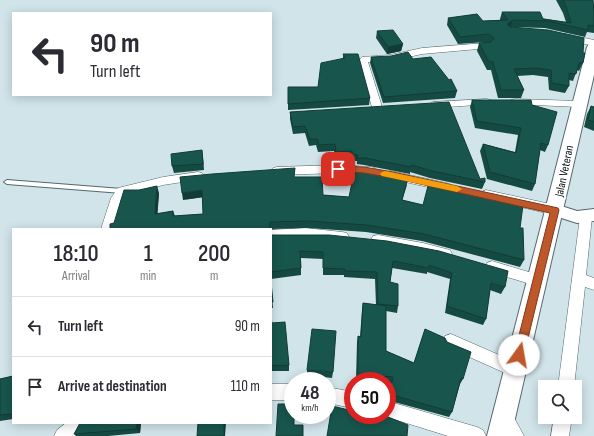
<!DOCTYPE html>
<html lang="en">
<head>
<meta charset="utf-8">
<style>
  body { margin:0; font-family:"Sofia Sans Condensed",sans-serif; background:#f2f2f3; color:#2b2b33; height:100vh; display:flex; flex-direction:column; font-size:15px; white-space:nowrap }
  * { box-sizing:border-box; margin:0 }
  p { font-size:13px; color:#7c7c81 }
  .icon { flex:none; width:22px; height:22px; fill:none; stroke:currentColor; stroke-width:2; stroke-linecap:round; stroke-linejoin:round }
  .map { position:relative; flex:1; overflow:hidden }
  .drawer { position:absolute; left:12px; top:228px; width:260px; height:196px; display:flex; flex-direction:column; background:#fff; border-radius:0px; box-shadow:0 2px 10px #0003 }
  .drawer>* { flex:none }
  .hud { position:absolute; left:12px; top:12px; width:260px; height:84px; border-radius:0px; box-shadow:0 2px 10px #0003; background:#fff; color:#2b2b33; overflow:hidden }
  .buttons { position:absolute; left:538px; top:380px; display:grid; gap:8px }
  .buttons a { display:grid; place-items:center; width:44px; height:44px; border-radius:0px; background:#fff; box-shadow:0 2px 10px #0003; font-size:20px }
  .speed { position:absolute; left:284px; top:372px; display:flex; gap:8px; font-size:20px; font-weight:700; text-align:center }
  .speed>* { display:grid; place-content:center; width:52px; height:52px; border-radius:50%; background:#fff; box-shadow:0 2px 10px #0003; line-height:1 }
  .speed small { font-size:10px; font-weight:400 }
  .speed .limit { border:6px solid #d22; background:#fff; color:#111 }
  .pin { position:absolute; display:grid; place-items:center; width:34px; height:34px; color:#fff; margin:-17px; border-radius:8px; box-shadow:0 2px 6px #0006 }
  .me { position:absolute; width:44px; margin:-22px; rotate:13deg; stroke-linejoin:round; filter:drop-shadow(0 0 3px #0008) }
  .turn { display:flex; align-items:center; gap:14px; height:84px; padding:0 12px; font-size:18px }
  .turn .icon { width:52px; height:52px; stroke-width:2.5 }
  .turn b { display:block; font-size:28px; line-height:34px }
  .eta { display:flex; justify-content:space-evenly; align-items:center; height:68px; text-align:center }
  .eta b { font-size:24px; font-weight:600; line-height:28px }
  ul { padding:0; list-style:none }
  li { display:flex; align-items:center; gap:12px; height:60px; padding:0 12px; border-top:1px solid #e1e1e2 }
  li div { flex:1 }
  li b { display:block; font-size:15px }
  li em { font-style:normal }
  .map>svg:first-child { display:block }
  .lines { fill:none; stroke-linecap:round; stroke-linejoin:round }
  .service-casing { stroke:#56686d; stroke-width:2 }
  .minor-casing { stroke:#56686d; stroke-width:1 }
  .tertiary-casing { stroke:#56686d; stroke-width:2 }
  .secondary-casing { stroke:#56686d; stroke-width:2 }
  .service { fill:#fff; fill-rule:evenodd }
  .minor { fill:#fff; fill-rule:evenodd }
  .tertiary { fill:#fff; fill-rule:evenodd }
  .secondary { fill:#fff; fill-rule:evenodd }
  .wall { fill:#154a42 }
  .shaded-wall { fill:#113c36 }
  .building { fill:#18564d; stroke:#113c36 }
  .route { fill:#be582a; stroke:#7c391b }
  .slow { fill:#f59e0b }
  .labels { text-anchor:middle; stroke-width:4; stroke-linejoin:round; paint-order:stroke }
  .street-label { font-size:12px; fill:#0d1415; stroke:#fff }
</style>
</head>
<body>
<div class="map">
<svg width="594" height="436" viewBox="0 0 594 436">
  <rect width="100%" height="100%" fill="#d0e4ea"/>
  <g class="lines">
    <g class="service-casing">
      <path id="service" d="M7,180l115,9 3,2 -3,2 -115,-9 -3,-2z"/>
    </g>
    <g class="minor-casing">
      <path id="minor" d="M566,34l28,6v6l-31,-7 -2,-2 2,-2z
        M486,43l3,1 2,2 -2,2 -67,6 -32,7 -22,1 15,48 -5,3 -5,-3 -15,-48 4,-5 28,-2 32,-7z
        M487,99l4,1 1,2 -1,2 -58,4 -5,-3 5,-3z
        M515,99l64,2 5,3 -5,3 -68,-3 -1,-2 1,-2z
        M338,165l33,2 4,1 2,3 -2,3 -4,1 -33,-2 -61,2 -4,-1 -2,-3 2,-3 4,-1z
        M391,171l55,12 4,1 2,3 -2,3 -4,1 -59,-13 -2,-3 2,-3z
        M198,172l4,1 2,3 -2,3 -39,6 -37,10 -3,4 -8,30h-14l10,-31 7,-10 45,-11z
        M486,190l69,15 5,2 1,3 -1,3 -5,2 -73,-17 -2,-3 2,-3z
        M586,212l5,1 1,4 -6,58 8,3v12l-9,-3 -11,100h-16l22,-170 1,-4z
        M305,228l37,4 5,1 2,4 -2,4 -5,1 -37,-4 -34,2v-10z
        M378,235l45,8 27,7 2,4 -2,4 -5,2 -22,-7 -45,-8 -5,-1 -2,-4 2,-4z
        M492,261l50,15 2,4 -2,4 -5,2 -50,-15 -2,-4 2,-4z
        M451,334l71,31 2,5 -2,5 -6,3 -71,-32 -2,-5 2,-5z
        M271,384h22v16h-22z
        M327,387l26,5v16l-26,-5z
        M387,401l90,26 6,3 3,6h-38l-61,-19 -6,-2h6z
        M505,409l6,3 13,24h-19l-9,-18 3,-6z
        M554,417h18l-3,19h-18z
        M66,423h19l-7,13h-24l3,-6z"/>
    </g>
    <g class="tertiary-casing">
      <path id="tertiary" d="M555,204l22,7 17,-2v12l-17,2 -28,-9 -2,-4 2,-4z"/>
    </g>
    <g class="secondary-casing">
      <path id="secondary" d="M594,43v32l-83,361h-24l100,-389 2,-3z"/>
    </g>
    <use href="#service" class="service"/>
    <use href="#minor" class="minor"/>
    <use href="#tertiary" class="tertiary"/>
    <use href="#secondary" class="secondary"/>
  </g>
  <path class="wall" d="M556,0h37l1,12v21l-7,-1 -2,5 -40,-9 -35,-1 73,26v10l-4,8 -2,-1 -4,11 -4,-1v6l-4,7 -16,-3 -1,-13 -15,-2 -16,1 7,14 -3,8h-23l-7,-28h-4l-10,-19 2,-8h9l-2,-1 -28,2 -11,-19 1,-7 35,3 17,-1v-1l2,-7 64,10 -3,-9z
    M377,31l26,13 -2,7 -14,3 -11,-16z
    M343,54l27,44 -1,7 -81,5v-23h30l25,-29z
    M371,57l42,2 44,32 -2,7 -72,5 -13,-40z
    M472,100l60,5 16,40 -3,7 -5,-2 -5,34 -3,7 -45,-12 -7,-28 3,-7 32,8 3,-17 -43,-7 -5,-21z
    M591,106l3,1v24l-10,-4 3,-13z
    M290,112l190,67 5,3 -3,7 -52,-11 -20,-6v2l-46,-9 -7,-1v-3h-6v-3l-16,1 -1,-8 -16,1 -2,-7 -7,1 -4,-13 -12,1 -3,-15z
    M202,150l2,20 -30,3 -2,-7z
    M295,177l28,18 26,2 58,-12 -5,15 118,28 4,32 -4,7 -98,-26 -56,-9 -58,-4 -38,1h-160l4,-6 45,-30 -2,21 16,-3 2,5 28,-2v-17l-20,3z
    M271,235h58l176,52 -4,7 -11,-4 -4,29 -3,6 -38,-12 5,-34 -23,-7v2l-35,-6 -2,14 8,24 -1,7 -11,-2v40l28,12 11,-34 38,50 -3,5 -8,28 -3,5 -62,-17 4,-17 -4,-1v-1h-12l-19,-2 1,-37 1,-6 2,1 2,-27 1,-7 13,2 -1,-26 -31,-2v-2h-21v-16l-22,-1v17l-30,4z
    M271,282l2,26h-2z
    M271,318l1,5 17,42v6h-18z
    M307,370l26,2 -1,6 -25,-3z
    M13,376v43l-13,2v-42z
    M141,423l-1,10 -32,3h-32l-2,-2z"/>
  <path class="shaded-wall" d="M513,20l-3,7 -5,4 2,-7z
    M403,44l-2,7 -14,3 1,-7z
    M202,150l1,7 1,13 -1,-6z
    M157,186l2,7 -2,28 -2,-7z
    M202,190l2,7 -21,3 -1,-7z
    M137,423h4l-1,10 -4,-4z
    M224,423h2l-1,13h-1z"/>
  <path class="building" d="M563,0h30l1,12v14l-6,-1v5l-40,-9 -35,-1 -6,4 3,3 38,3 36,8 -1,15h2l-2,10h-4l-3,11 -7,-1v13l-17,-3 -1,-13 -15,-2 -22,1 10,21h-23l-8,-28h-4l-10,-19 12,-1 3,-4 -6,-4 -28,3 -12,-19 29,-4 6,7 25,-1 -6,-8h38l3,7 28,4 -5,-17z
    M393,30l10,14 -15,3 -11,-16z
    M408,52l5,7 18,-2 18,23 2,-1 6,12 -73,6 -13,-40 20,-1z
    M343,54h15l12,44 -82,6v-17h30l3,-24 24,-5z
    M472,100h59l1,5 25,7 -9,33 -7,-2 -6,41 -45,-12 -7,-28 33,9 5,-25 -44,-7z
    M449,102l31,77 5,-1v4l-53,-11 -20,-6 -1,2 -46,-9h-8l1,-3 -6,-1v-3l-16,1 -1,-8 -16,1 -2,-6h-7l-5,-13 -12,1 -3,-15z
    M591,106l3,1v15l-6,-2z
    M202,150l1,14 -31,2 -1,-12z
    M295,168l-1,9h28l1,18 26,2 6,-29 10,1 43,9 -6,22 21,5 6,-23 62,13 32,10 -3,23h3l1,32 -100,-26 -57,-9 -59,-4 -38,1 -1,7h-159v-5l4,-1 10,-33h15l18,-4 -2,28 18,-3v5l30,-2 -1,-24 -20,3 -2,-16 32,-3z
    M271,235h58l58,6 52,10 69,20 -3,16 -14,-4 -5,36 -39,-13 5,-33 -23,-8v3l-36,-7 -3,21 8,2v22l-20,-2 -1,-32 -32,-1v-2l-22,-1v-16l-23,-1 1,17 -30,4z
    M271,282l2,20h-2z
    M363,303l23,3v45l28,12 11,-34 20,9 2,4 24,10 -8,27 -2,-1 -9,34 -63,-18 4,-17 -35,-3v-38l3,1z
    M271,318l1,5 13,-1 4,43 -18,1z
    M312,329l24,2 -3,41 -26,-2z
    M13,376v38l-13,1v-36z
    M278,404h15v11h1v10h9v11h-27z
    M332,406l21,5v4h14l4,1v-1h12l25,10 -1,11h-80z
    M80,423h57l-1,6 -62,5z
    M198,423h26v13h-27z"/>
  <path class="route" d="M338,166l26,1 29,5 165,36 1,2 -36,149 -4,1 -4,-1 -1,-4 36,-142 -157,-35 -29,-5 -29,-2 -1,-2z"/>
  <path class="slow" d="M385,171l72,15 5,3 -5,3 -75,-16 -2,-2 2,-2z"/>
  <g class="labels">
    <g class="street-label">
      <text transform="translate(564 171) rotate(-78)" y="4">Jalan Veteran</text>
    </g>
  </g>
</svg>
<div class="buttons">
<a><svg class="icon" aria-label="search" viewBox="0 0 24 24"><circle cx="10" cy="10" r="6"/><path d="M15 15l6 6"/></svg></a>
</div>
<div class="speed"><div>48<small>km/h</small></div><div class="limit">50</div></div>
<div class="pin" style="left:338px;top:169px;background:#d93025"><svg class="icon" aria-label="arrive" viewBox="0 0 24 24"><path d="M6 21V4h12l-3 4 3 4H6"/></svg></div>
<svg class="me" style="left:519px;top:355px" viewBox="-20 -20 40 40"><circle r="19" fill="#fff"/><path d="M0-13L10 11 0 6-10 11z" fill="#be582a"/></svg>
<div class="hud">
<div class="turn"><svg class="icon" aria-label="left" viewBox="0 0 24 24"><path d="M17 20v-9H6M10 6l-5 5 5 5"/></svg><div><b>90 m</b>Turn left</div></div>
</div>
<section class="drawer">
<div class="eta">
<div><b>18:10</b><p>Arrival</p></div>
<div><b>1</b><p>min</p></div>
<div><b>200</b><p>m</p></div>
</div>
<ul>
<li><svg class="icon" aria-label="left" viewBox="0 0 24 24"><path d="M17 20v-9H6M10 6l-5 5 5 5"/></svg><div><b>Turn left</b></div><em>90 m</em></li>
<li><svg class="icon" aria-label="arrive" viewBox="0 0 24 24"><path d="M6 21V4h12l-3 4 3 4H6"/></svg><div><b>Arrive at destination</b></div><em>110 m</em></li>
</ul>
</section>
</div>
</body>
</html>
